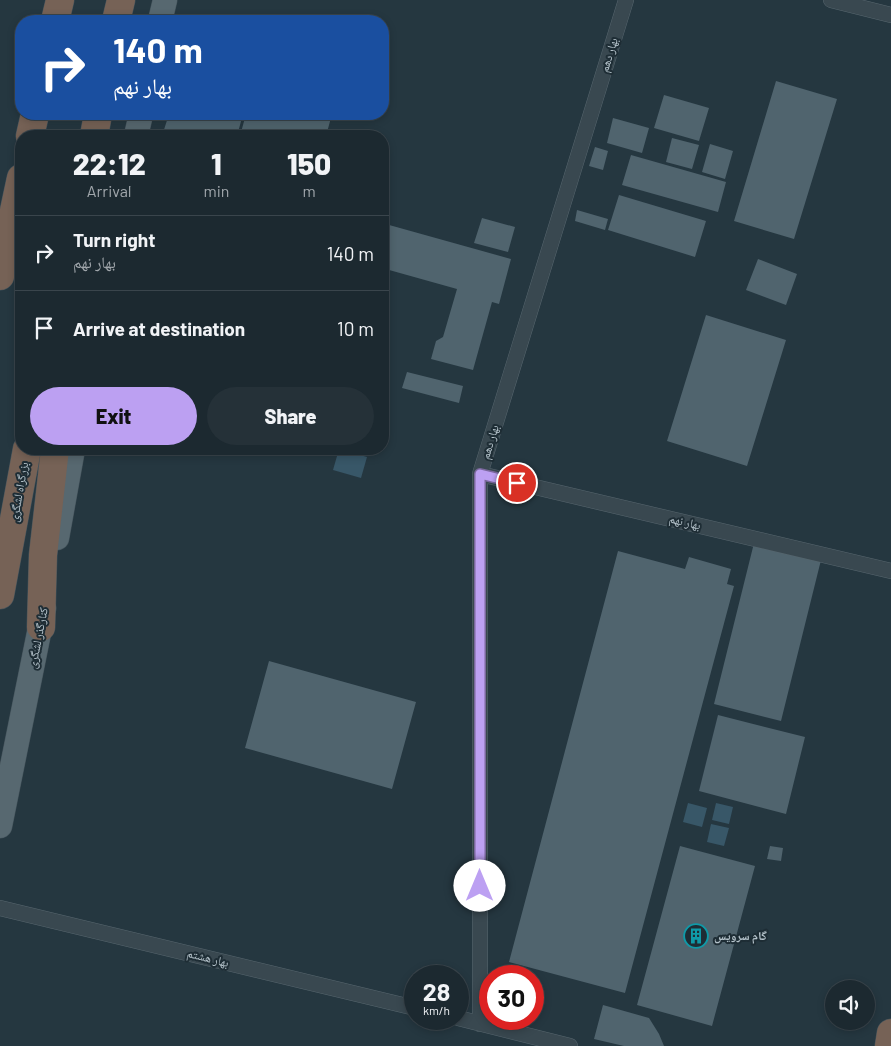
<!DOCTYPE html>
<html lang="en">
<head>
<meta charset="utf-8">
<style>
  body { margin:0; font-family:Barlow,"Noto Naskh Arabic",sans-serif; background:#253138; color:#f1f3f6; height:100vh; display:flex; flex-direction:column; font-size:19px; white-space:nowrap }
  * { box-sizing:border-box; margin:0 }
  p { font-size:16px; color:#a0a6ab }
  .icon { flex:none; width:28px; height:28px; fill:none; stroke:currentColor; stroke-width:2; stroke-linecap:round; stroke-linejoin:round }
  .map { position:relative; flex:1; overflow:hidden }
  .drawer { position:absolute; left:15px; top:130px; width:374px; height:325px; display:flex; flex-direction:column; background:#1c2930; border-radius:20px; box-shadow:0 2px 8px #0003,0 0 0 1px #3a454c }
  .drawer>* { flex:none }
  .banner { position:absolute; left:15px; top:15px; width:374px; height:105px; border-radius:20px; box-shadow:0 2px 8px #0003,0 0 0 1px #3a454c; background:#1a4fa0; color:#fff; overflow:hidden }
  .buttons { position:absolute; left:825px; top:980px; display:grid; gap:10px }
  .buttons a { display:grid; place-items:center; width:50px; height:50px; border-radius:50%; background:#1c2930; box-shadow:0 2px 8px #0003,0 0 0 1px #3a454c; font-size:25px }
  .speed { position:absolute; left:404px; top:965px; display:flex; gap:10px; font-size:25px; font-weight:700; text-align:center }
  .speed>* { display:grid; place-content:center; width:65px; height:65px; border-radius:50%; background:#1c2930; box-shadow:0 2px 8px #0003,0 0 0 1px #3a454c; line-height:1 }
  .speed small { font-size:12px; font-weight:400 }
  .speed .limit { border:8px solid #d22; background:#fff; color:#111 }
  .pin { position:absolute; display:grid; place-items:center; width:42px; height:42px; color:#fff; margin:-21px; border:2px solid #fff; border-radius:50%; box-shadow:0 1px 5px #0007 }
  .me { position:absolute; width:55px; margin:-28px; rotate:0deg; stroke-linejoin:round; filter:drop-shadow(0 0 4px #0008) }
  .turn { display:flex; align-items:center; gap:18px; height:105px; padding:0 15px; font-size:22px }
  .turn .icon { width:65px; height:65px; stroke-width:2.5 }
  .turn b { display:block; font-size:35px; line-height:42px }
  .eta { display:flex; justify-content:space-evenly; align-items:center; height:85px; text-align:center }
  .eta b { font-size:30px; font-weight:800; line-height:35px }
  .primary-button { display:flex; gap:10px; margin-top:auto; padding:10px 15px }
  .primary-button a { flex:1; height:58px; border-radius:30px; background:#bca0f2; color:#111; font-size:20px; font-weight:800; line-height:58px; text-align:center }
  .primary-button a+a { background:#253138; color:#f1f3f6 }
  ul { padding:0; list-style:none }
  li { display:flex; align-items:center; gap:15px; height:75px; padding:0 15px; border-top:1px solid #3a454c }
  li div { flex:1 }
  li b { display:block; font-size:19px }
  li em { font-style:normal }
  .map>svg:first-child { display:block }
  .water { fill:#385768 }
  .building { fill:#50646e }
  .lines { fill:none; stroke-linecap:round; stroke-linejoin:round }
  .street-casing { stroke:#57666e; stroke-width:16 }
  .primary-casing { stroke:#45545c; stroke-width:25 }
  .highway-casing { stroke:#44535b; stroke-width:29 }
  .street { stroke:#394850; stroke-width:15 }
  .primary { stroke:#576870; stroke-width:24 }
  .highway { stroke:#766256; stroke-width:28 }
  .route-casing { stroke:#7a689d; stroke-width:12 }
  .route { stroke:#bca0f2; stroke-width:9 }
  .labels { text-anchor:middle; stroke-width:4; stroke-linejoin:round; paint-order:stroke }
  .street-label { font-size:12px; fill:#b5c3cb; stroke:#1e2d35 }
  .poi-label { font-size:12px; font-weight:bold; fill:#b5c3cb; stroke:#1e2d35; text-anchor:start }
</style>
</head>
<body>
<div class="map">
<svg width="891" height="1046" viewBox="0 0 891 1046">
  <rect width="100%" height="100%" fill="#253740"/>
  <path class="water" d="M339,449l28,8 -6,21 -28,-8z
    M688,803l19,5 -5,19 -19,-5z
    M716,803l17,4 -4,17 -17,-4z
    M711,824l18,4 -5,18 -17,-4z"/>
  <path class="building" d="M776,81l61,18 -43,140 -60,-18z
    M664,95l45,13 -10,33 -45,-13z
    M169,114h74l-6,22h-75z
    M246,114h86l-6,22h-86z
    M613,118l36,10 -7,25 -35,-10z
    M672,138l27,7 -7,24 -26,-7z
    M710,144l23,7 -8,28 -23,-7z
    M595,147l13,4 -5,19 -14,-4z
    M631,155l95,27 -8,30 -96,-27z
    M619,195l87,26 -11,36 -87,-27z
    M577,210l31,9 -3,11 -30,-9z
    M482,218l33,9 -7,25 -34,-9z
    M382,223l129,36 -12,45 -7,-2 -19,68 -42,-11 5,-18 7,-4 14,-48 -75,-21z
    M758,259l39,15 -11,31 -40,-15z
    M706,315l80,25 -39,126 -80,-25z
    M407,372l56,14 -4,17 -57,-15z
    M754,543l67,17 -40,161 -67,-17z
    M618,551l67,18 4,-12 42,12 -4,15 7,2 -109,407 -116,-31z
    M269,661l147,41 -24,87 -147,-41z
    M718,715l87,22 -19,77 -87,-23z
    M680,846l75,20 -43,160 -75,-21z
    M770,846l13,2 -2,13 -14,-2z
    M603,1005l46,13 10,16 5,12h-40l-30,-7z"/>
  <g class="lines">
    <g class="street-casing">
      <path id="street" d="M831,0l60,15
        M480,474l411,97
        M0,908l415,100
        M458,1018l112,28
        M480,1024v-550l146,-474"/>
    </g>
    <g class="primary-casing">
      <path id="primary" d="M160,21l5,-21
        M136,136l5,-22
        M57,538l16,-89
        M0,826l44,-218"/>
    </g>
    <g class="highway-casing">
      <path id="highway" d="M55,21l5,-21
        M116,21l5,-21
        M30,136l5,-22
        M94,136l4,-22
        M0,276l21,-98
        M0,595l27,-146
        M41,627l2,-72 12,-106
        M889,1046l2,-13"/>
    </g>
    <use href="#street" class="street"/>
    <use href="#primary" class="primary"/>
    <use href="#highway" class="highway"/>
  </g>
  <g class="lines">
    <g class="route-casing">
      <path id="route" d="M480,886v-412l37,9"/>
    </g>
    <use href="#route" class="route"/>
  </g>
  <defs>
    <g id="building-ring" transform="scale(1.25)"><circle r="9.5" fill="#1e2d35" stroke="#0f9aa8" stroke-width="1.5"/><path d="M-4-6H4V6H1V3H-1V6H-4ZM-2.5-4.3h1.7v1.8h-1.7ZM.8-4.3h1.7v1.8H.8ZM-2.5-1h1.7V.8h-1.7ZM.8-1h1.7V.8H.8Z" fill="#0f9aa8"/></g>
  </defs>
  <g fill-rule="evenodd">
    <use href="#building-ring" x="696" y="936"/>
  </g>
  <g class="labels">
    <g class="street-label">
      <text transform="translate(609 55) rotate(-73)" y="4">بهار دهم</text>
      <text transform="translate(490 442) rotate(-73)" y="4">بهار دهم</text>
      <text transform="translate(19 492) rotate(-80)" y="4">بزرگراه لشگری</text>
      <text transform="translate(685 522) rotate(13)" y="4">بهار نهم</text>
      <text transform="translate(38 638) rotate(-79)" y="4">کنارگذر لشگری</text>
      <text transform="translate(208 958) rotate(14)" y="4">بهار هشتم</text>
    </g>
    <g class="poi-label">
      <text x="714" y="940">گام سرویس</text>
    </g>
  </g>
</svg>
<div class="buttons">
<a><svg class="icon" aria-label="sound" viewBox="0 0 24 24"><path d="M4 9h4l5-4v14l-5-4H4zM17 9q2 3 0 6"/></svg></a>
</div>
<div class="speed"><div>28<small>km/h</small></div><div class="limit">30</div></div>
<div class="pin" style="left:517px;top:483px;background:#d93025"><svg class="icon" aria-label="arrive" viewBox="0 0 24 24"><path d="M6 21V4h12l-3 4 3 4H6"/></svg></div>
<svg class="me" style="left:480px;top:886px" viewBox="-20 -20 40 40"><circle r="19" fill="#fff"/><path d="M0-13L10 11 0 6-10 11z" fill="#bca0f2"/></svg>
<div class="banner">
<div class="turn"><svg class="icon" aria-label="right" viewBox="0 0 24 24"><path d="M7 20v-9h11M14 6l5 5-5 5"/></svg><div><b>140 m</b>بهار نهم</div></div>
</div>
<section class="drawer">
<div class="eta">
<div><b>22:12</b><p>Arrival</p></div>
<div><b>1</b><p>min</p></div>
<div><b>150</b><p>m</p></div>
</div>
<ul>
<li><svg class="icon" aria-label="right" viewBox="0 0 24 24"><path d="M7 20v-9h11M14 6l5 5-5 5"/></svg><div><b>Turn right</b><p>بهار نهم</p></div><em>140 m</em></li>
<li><svg class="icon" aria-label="arrive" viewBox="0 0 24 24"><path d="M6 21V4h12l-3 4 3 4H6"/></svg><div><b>Arrive at destination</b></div><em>10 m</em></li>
</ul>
<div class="primary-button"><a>Exit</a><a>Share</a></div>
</section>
</div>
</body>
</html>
